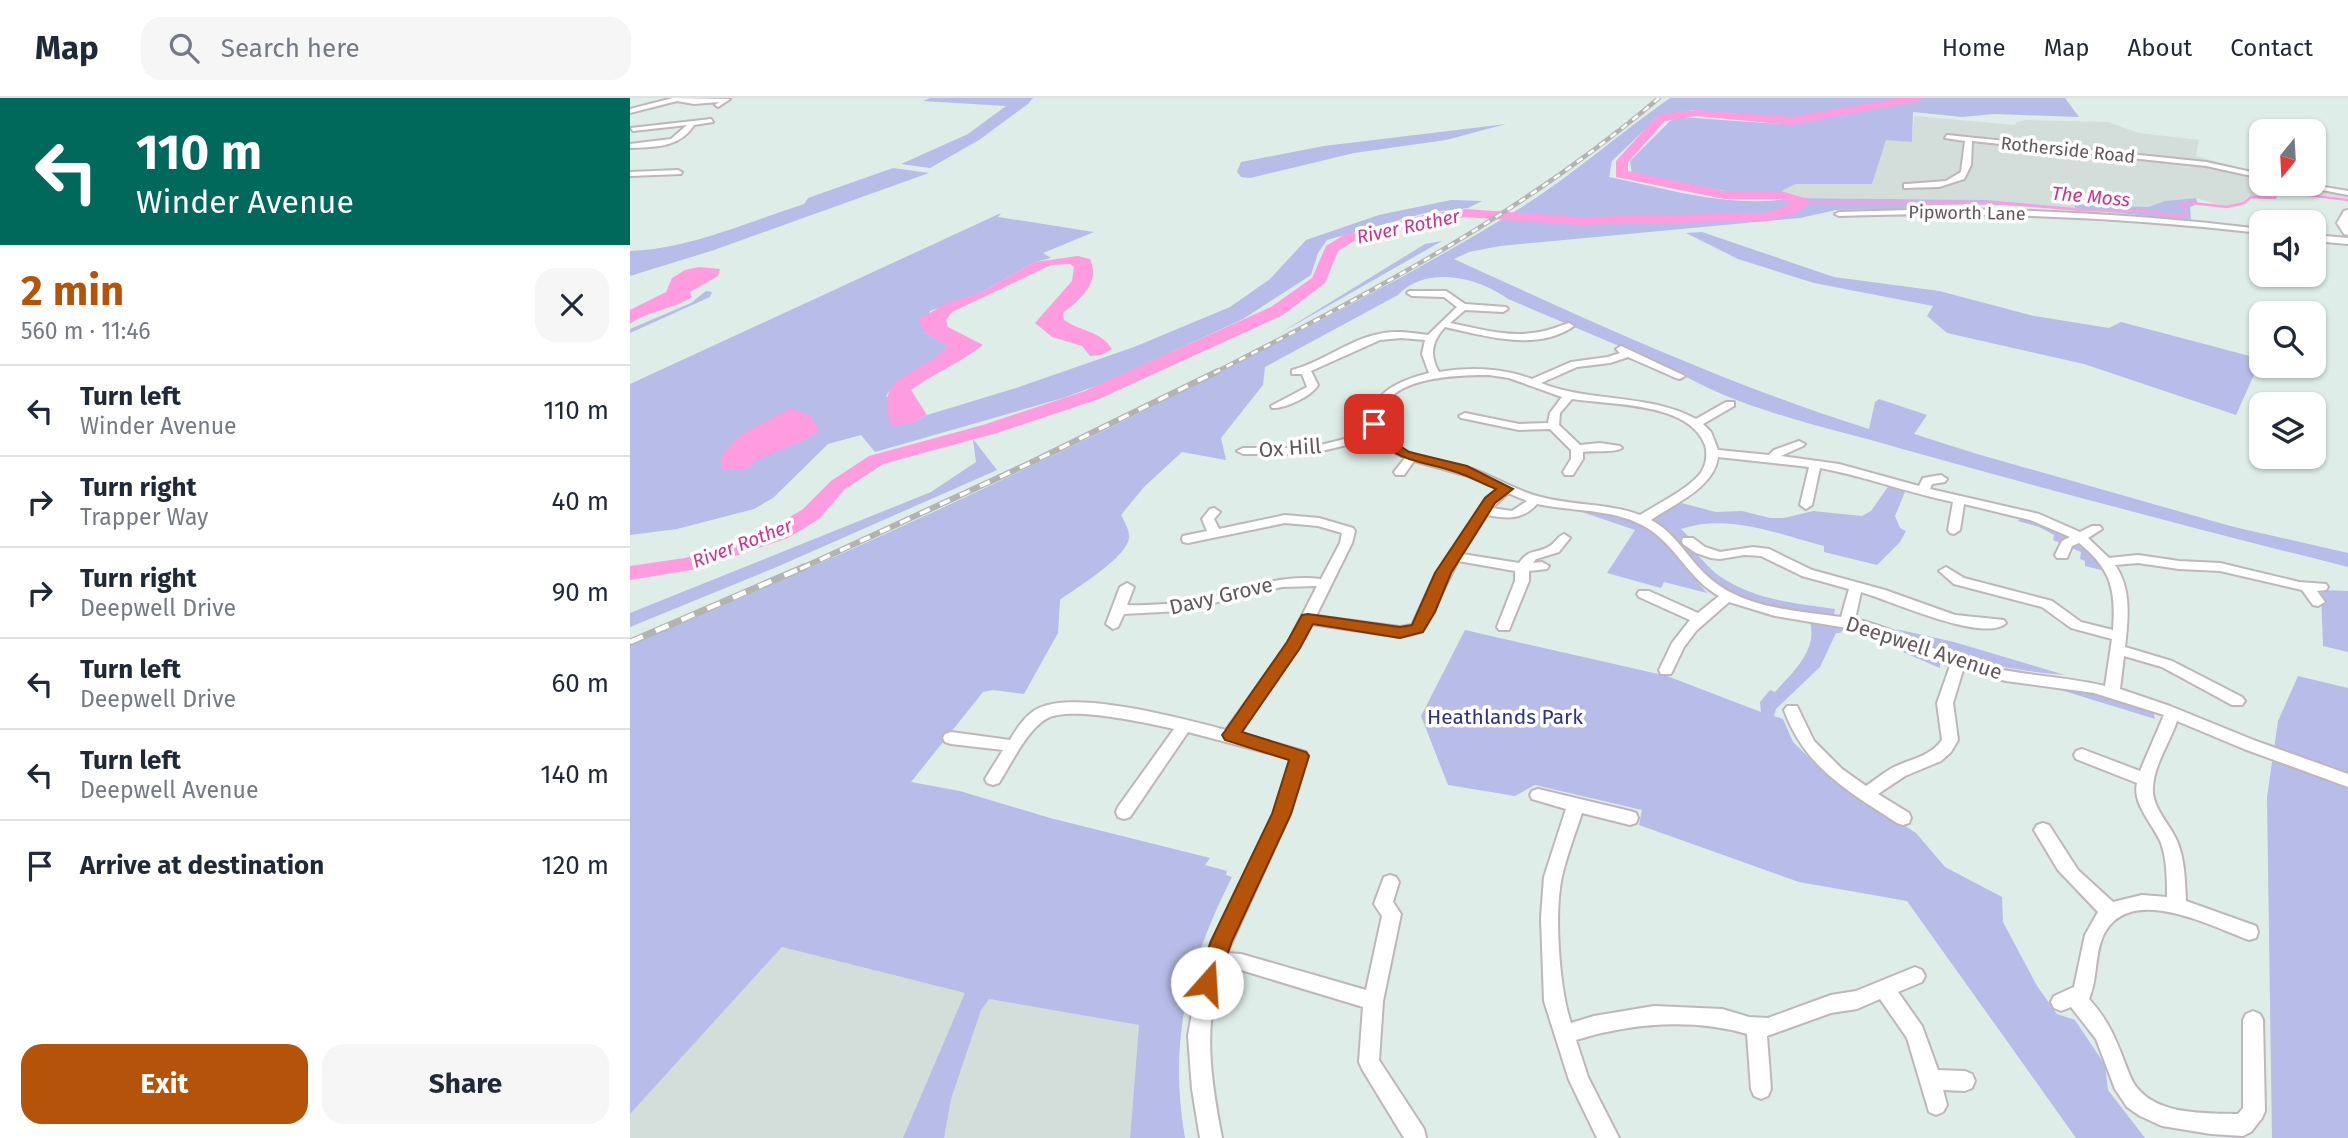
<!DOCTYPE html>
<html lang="en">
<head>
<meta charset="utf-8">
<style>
  body { margin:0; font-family:"Fira Sans",sans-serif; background:#f6f6f7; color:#1f2937; height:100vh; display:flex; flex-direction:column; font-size:26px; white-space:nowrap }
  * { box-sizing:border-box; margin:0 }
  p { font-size:23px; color:#747a83 }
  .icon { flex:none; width:38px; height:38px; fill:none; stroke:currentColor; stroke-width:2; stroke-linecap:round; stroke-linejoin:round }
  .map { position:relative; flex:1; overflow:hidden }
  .drawer { display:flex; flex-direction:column; background:#fff; width:630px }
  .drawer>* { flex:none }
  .guide { background:#00695c; color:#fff; overflow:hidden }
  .needle { width:46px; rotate:198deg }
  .controls { position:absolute; left:1619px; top:21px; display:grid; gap:14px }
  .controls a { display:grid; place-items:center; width:77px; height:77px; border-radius:14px; background:#fff; box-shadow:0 2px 5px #0004; font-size:35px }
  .pin { position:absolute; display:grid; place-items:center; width:60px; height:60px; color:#fff; margin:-30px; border-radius:14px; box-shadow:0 4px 10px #0006 }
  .me { position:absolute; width:77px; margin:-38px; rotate:19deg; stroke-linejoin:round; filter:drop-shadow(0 0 5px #0008) }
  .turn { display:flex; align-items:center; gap:24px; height:147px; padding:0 21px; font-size:32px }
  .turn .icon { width:91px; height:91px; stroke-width:2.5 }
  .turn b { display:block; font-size:49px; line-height:60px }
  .round { display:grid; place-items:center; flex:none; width:74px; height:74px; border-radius:21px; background:#f6f6f7 }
  .head { display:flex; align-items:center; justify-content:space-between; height:119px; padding:0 21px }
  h1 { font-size:42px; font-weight:700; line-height:52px; color:#b45309 }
  .button { display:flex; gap:14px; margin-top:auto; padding:14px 21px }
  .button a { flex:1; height:80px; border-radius:21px; background:#b45309; color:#fff; font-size:28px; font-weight:700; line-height:80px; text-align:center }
  .button a+a { background:#f6f6f7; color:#1f2937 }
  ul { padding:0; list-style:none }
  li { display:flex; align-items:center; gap:21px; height:91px; padding:0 21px; border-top:2px solid #e0e1e3 }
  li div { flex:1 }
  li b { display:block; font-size:26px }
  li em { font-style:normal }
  header { display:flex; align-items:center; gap:42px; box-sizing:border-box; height:98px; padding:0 35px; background:#fff; border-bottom:2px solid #e0e1e3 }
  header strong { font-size:33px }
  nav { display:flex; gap:38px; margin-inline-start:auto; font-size:24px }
  .search { width:490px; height:63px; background:#f6f6f7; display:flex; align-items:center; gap:18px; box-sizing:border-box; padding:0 24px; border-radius:21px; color:#747a83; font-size:26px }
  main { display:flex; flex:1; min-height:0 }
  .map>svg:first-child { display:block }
  .industrial { fill:#d3ddd9 }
  .green { fill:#b7bce8 }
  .water { fill:#ff9cdf }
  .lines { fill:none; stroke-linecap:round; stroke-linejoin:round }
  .stream { stroke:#ff9cdf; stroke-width:2.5 }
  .river { fill:#ff9cdf; fill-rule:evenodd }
  .street-casing { stroke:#bfb6bb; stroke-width:4 }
  .secondary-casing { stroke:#c4b9bf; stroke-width:4 }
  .street { fill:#fff; fill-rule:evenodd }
  .secondary { fill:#fff; fill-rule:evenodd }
  .rail-far2-casing { stroke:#b4b3b4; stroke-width:4.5 }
  .rail-far1-casing { stroke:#b4b3b4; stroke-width:6 }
  .rail-casing { stroke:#b4b3b4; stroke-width:7 }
  .rail-far2 { stroke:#fff; stroke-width:2.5; stroke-dasharray:7; stroke-linecap:butt }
  .rail-far1 { stroke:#fff; stroke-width:3.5; stroke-dasharray:11; stroke-linecap:butt }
  .rail { stroke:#fff; stroke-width:4.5; stroke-dasharray:14; stroke-linecap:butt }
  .route { fill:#b45309; stroke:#753606; stroke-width:2 }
  .labels { text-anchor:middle; stroke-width:7; stroke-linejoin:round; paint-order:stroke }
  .far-street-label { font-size:18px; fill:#61575d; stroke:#fff }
  .far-water-label { font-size:19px; font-style:italic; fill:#ce3290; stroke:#fff }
  .street-label { font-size:21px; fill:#61575d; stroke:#fff }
  .park-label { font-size:21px; fill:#2c328c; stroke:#fff }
</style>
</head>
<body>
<header>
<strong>Map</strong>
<div class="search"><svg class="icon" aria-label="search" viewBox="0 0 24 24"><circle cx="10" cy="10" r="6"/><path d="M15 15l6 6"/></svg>Search here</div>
<nav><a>Home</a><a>Map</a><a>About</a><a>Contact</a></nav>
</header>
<main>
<section class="drawer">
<div class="guide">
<div class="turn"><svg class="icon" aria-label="left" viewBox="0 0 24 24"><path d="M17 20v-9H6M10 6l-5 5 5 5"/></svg><div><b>110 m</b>Winder Avenue</div></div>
</div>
<div class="head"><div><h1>2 min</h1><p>560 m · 11:46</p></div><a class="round"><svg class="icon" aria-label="close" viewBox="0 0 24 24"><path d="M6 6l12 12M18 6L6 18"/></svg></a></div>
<ul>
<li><svg class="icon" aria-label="left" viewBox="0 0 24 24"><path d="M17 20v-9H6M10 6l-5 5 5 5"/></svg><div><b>Turn left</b><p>Winder Avenue</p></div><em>110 m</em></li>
<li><svg class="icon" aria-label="right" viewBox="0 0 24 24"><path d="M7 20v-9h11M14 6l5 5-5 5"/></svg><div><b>Turn right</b><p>Trapper Way</p></div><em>40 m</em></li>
<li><svg class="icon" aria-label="right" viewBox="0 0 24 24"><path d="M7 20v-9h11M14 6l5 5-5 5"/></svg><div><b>Turn right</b><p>Deepwell Drive</p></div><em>90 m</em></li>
<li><svg class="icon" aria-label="left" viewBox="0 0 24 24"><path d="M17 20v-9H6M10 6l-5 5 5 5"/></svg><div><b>Turn left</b><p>Deepwell Drive</p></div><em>60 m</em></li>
<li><svg class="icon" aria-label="left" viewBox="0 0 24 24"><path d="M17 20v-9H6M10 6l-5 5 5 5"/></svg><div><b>Turn left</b><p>Deepwell Avenue</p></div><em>140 m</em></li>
<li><svg class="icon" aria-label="arrive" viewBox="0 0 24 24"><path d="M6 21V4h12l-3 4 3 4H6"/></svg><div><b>Arrive at destination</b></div><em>120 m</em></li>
</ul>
<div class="button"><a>Exit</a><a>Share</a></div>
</section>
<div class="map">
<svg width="1718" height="1040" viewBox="0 0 1718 1040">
  <rect width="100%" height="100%" fill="#deede8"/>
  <path class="industrial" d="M1284,18l101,9 2,-3 9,-2 82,2 31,11 60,7 -3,16 65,18v10h30l57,11v3l-74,-9 -2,8 -23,-1 -5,5 -18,6 -30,-9 -31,3 -17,6 -73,-3v4l-88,-8 -196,-2 -10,-7 15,-7h76l14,-45 26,3z
    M152,849l207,52 150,26 -9,113h-500v-24z"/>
  <path class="green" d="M300,0h103l-5,6 -49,36 -49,28 -29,-4 67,-30 38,-28 -83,-5z
    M1040,0h234l-114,20 -97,-8 -35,7 -46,44 -3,16c59,12 122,32 182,21l196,2 88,8v-4l73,3 17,-6 31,-3 2,6 -8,3 1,13c-85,-8 -173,-18 -258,-15l-4,3 -93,2 -36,8 -300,28 -31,6 -15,7c136,62 272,125 415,170l6,-27 4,-3 48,16 -13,19 63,20 257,73 114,26v14c-148,-37 -295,-76 -442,-117 -78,-23 -166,-39 -235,-82l-163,-69c-30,-22 -82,-34 -110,-4l-133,72 -2,18 -42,53 5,22 -44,-8 -38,35 -23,28c3,6 8,14 8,21 1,20 -53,52 -69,64l-2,33 -34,61 -31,-4 -10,2 -72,90 49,9 90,27 160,40 -5,7 22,6 -1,4 6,2c-44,87 -64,163 -47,261h-55l9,-113 -150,-26 -8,11 -30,89 -7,39h-41l62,-145 -183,-46 -152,167v-469c204,-85 405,-177 602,-279 98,-50 196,-101 290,-159 52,-33 98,-74 148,-109z
    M1292,0h143l14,19 -85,-3 -32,3 -49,-5 -1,30 -26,-2 -14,44h-76l-15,7 -45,2 -104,-19 -2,-13 40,-40 9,-4 102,7 24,-2z
    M876,26l-60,16 -92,13 -104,25 -9,-1 -4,-5 4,-10 83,-16z
    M263,70l36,5 -215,77 -84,26v-25c59,-2 118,-29 174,-47l4,-6z
    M821,102l31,1 -14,7 -43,5 -98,27 -9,13 -7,22 -68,44 -136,63 -44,16 -188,54 -14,-17 -33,9 -55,54 -19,11 -77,20 -47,6v-151l371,-171 -3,4 96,15 -51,21 8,5 -16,4 -53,30 -52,19 -6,21 25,14c-18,21 -47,26 -63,50l26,27 15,-8 89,-27 118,-41 96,-40 40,-28 36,-39 73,-25z
    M1072,134l132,45 105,14 95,25 75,12 12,-6 140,37 -25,56 -152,-51 -137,-31 -20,-17 6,-10 -119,-23 -76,-24 -52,-26z
    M812,143l-165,94 148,-91z
    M76,193l6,1 -2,5 -80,36v-4l61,-26z
    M343,341l24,31 -218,96 -149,61v-14l301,-121 45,-30z
    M1262,383l15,6 -12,29 5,12 6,3 -6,11 -23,23 -53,-13v-6c-45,-12 -97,-33 -143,-17l20,20 -3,7c7,6 13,14 20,19 35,25 76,28 117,34l-2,10 -48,-5 -57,-18 -86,-76 28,-20 46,12 26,-1 28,7h14l29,-7 49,5 9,-5z
    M950,411l36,6 22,7 19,12 50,59 -43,-11 -3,6 -54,-15 28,-43 -56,-19z
    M1393,418c32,14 60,26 82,55l-20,-5v-5l-5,-2 1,-7 -28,-12 1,-5 -15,-8 -21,-6z
    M1691,492l27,1v61l-25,-6z
    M1180,525l35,5 -5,5h-4l-16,34 -44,42 -2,7 9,3 10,23 38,37 85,54 29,34 57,30 1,25 34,64 20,28 18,6 30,45 3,25 37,48h-69l-169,-237 -108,-19 -160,-57 3,-15 -107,-25 -20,11 -67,-11 -27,-69 44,-86 202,46 94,36 -1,-10 10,-12 5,2c17,-19 43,-42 35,-69z
    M1220,527l49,18 41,20v5l-91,-39z
    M1266,531l58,13 111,33c-67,-6 -109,-16 -169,-46z
    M1668,578l50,12v450h-76l-5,-341 11,-76z
    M1418,588c37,0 71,13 105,25l2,8z"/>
  <path class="water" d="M448,158l12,3c11,24 -10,40 -27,54l1,7c17,12 36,10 48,29l-11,6 -11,1 -8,-10 -30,-9 -17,-14 37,-42 2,-14 -4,-3 -19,1 -99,47 -6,8 2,7 35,18c-23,18 -49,28 -72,45l16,25 -15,8 -20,3c-22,-53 31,-50 56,-80l-24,-14 -5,-13 28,-16 35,-11 53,-30z
    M69,169l21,2 -2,7 -28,16 2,5c-20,13 -43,13 -62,27v-14l36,-18 6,-14 13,-8z
    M161,310l20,8 8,15 -15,9 -47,20 -12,10h-22l-3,-11c19,-30 42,-34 71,-51z"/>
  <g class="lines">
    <path class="stream" d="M1173,104h185l93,8 61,1 44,6 -3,-15 44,5 17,-4 7,-6 24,1 2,-7 71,9"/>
    <path class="river" d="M1269,0h25l-6,3 -127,24 -95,-9 -31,5 -37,41v9l96,20h57l27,8v6l-12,8 -28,8 -189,4 -113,-8 -38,5 -74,19 -16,10 -13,32 -42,32 -184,84 -102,34 -114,31 -38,25 -26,30 -31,19 -91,31 -67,11v-14l55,-8 87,-30 31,-19 28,-28 38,-25 114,-31 102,-34 186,-84 41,-29 14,-32 18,-11 84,-21 38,-5 113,8 188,-4 25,-10 -12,-4h-56l-108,-22v-16l41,-45 4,-2 35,-4 95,7z"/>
    <g class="street-casing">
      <path id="street" d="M43,0l57,1 -12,8 -3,-2 4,-3 -25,2 -17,-3 -47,12v-4z
        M81,21l2,3 -19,3c-14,23 -40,22 -64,23v-4l41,-5 16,-14 -54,6 -2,-3z
        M1317,37l259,27 55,12v4l-55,-12 -234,-25 -1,24 -7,14 -25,8 -35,1v-4h3l39,-3 15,-9 4,-31 -20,-3z
        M48,72l4,2 -1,2 -51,2v-4z
        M1661,86h16l41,7v4z
        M1315,111c106,1 211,7 316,20v4c-141,-16 -281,-22 -422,-17l-4,-2 4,-2z
        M1684,137l34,3v6l-34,-3z
        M779,193h37l19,13 41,3 2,2 -5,3 -38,-2 -15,13c27,5 54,14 82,10 13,-1 25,-6 37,-10l5,3c-37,26 -89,10 -129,1 -13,14 -16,28 -6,45 31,-5 63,-4 93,7l39,-17 37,-5 12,-4 -4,-4 5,-3 64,30 -5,3 -4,-1 -48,-21 -18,6 -33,4 -36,16c50,20 107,10 155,36l30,-17h8v4l-31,18 8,8 7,18 51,5 5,-5 25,-9 6,3 -2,2 -22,10 58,8 80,22 4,-8 18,-3 6,4 -2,3 -13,2 -2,5 109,25 41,18 12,-6h8l2,3 -14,9 21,20 29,-3 41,6 41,2 79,19 27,2 2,3 -2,3 -9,1 8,11 -7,4 -5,-1 -11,-15 -82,-19 -41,-2 -41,-6 -23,2c17,24 13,55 10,82l47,14 70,36 3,4 -3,4h-10l-70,-38 -38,-11 -4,33 50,17 86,35 92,33v13l-104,-38 -67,-28c-7,21 -23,44 -24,66 -2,20 17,37 24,54 8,19 8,40 9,60l70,25 2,6 -2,6 -7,2c-39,-14 -120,-58 -146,-4 -9,20 -5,43 -14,63 23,25 29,47 41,77 17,40 72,37 108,38l5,-6v-88l3,-6 7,-3 7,3 3,6 2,91 -3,7 -11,14 -8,4 -32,-2 -49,-8 -22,-10 -13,-9 -12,-18 -19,-50 -25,-32 -10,4 -7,-3 -3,-6 3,-6 20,-9 11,-52 13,-23 -40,-42 -24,-40 3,-5 6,-2 6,2 29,45 35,32 29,-7 25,2c0,-18 0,-37 -6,-54 -8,-19 -29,-39 -24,-60l-61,-24 -2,-4 2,-4 6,-2 58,22 24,-56 -70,-22 -88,-12 -43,-11 -10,33 5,37 -7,12 -10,9 -36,15 -27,18 31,19 2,5 -2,5 -6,2 -6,-2c-49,-32 -92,-55 -113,-113l3,-4h10l17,35 28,28 24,17c9,-6 18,-14 28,-19 17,-8 37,-11 48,-27l-5,-37 13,-37 -85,-35 -90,-15 -46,-14 -33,29 -12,16 -13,27h-10l-2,-4 13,-27 18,-23 -51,-23 -2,-3 2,-3h10l49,22 21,-17c-27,-15 -39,-42 -62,-61 -34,-28 -79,-22 -120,-31 -14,16 -30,15 -50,11l-25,39 57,9c12,-16 17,-8 31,-17 6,-4 7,-9 14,-12l6,4 -11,14 -23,7 -3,4 9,-1 7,4 -2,3 -18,2v10l-20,49h-10l-2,-3 18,-46v-10l-57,-10 -36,71 -22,5 -89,-13 -12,23 -59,86 66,19 2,4 -18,58 -63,139 14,1 125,36 16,-74 -8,-12 10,-27 6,-2 6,2 3,5 -6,20 8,12 -18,87 -4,59 45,69 2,9h-22l-42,-69 -3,-7 4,-55 -122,-37 -19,-1c-20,56 -11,112 0,169h-22l-8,-49 -4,-53 9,-53 16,-42 61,-127 17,-55 -103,-27 -58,85 -6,2 -6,-2 -2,-5 2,-5 56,-78c-27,-6 -106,-24 -128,-10 -19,11 -35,45 -47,64l-6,2 -6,-2 -2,-4 18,-29 -52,-6 -6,-2 -2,-4 2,-4 6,-2 59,8c7,-12 16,-26 29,-32 39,-18 145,11 187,22l62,-87 29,-57 -35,1 -103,24 -55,3 -6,13 -5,2 -7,-5 14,-37 7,-4 7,4 -7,18c29,1 58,-2 87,-9 36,-8 69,-22 107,-17l19,-36 2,-10 -24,-7 -33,-3 -97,20 -5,-1 -1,-3 1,-3 24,-5 -5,-12 8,-10 4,-1 6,4 -6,7 5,10 66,-14 34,3 34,10 2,3 -3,12 -36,73 84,11 12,-2 24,-52 50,-75 12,-9 -30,-13 -54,-15 -10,14h-8l-2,-3 11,-14 -24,-13 -5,-7 -67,16h-66l-6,-3 6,-3h66l63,-16c-7,-38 26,-51 57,-59l-7,-19 3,-14 -24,-2 -21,2 -69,31 7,14c-6,11 -33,24 -46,23l-1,-2 36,-19 -5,-13h-10v-4c31,-8 56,-30 87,-36 16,-4 33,-1 49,1l29,-28 -13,-10 -32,-1 -5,-3zM859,277l20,3 53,19 -12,16 -2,10 -29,1 -54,-11 -6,3 2,2 58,12 31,-1 21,21v9l-8,13 2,3h8l10,-16v-7c11,-2 32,1 39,-4l-2,-2 -20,-3 -20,2 -21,-20 1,-12 12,-14c39,6 117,3 133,46 3,10 1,22 -6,30 -13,15 -41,29 -59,40 -32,-12 -66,-9 -99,-18 -22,-5 -42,-18 -63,-26 -26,-10 -77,-12 -93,-36 -5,-8 -4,-17 -1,-26 10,-33 77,-34 105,-34zM1088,359l91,10 -9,38 6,4 6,-4 8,-37c45,8 88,25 133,34l-5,28 2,3 4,1 6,-4 4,-26 66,16 40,17 -8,4 -7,14 2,3h10l5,-12 7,-3c32,26 37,46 34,87l-32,-8 -29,-21 -88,-23 -18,-11 -7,4 15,13 88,23 29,21 41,11 -7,47c-42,-10 -86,-10 -128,-22 -42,-12 -79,-35 -122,-45l6,-27c28,8 124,52 145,31l-2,-3 -49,-5 -70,-25 -73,-20 -43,-21 -16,-2 -33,5 -15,-5 -12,-9h-10l-1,3 1,3 13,9 15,5 9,1 24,-4 17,1 41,20 47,13 -8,28c-47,-7 -101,-8 -137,-44 -18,-18 -30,-41 -53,-53 23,-16 63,-32 67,-63zM878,395l19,8 -15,10 -20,-3z
        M908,691l92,22 6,2 2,5 -2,5 -6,2 -48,-12c-7,21 -15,42 -20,63 -8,37 -3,111 9,147l23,-7 60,-10 68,3 27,8 19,1 63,-23 25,-4 59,-24 7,3 3,6 -3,6 -24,10 24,34 16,44 27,1 7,3 3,7 -3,7 -7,3 -22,-1 4,15 -4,7 -7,3 -7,-3 -22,-74 -27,-39 -23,10 -26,4 -64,23 4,53 -3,7 -7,3 -7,-3 -3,-7 -4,-55c-55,-16 -116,-11 -171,6l12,37 31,61h-22l-28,-58 -25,-79 -3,-83 3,-41 22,-68 -34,-10 -2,-4 2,-4z"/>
    </g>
    <g class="secondary-casing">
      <path id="secondary" d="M1718,112v25l-4,-1 -7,-11 7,-12z"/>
    </g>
    <use href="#street" class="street"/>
    <use href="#secondary" class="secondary"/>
    <g class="rail-far2-casing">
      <path id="rail-far2" d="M584,275c157,-80 311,-161 445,-275"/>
    </g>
    <g class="rail-far1-casing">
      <path id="rail-far1" d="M170,471l228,-105 190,-93"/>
    </g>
    <g class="rail-casing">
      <path id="rail" d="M0,544l174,-75"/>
    </g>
    <use href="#rail-far2" class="rail-far2"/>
    <use href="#rail-far1" class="rail-far1"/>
    <use href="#rail" class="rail"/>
  </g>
  <path class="route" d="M744,322l5,1 11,18 19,13 58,14 46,23 -18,14 -44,70 -16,39 -12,20 -23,6 -87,-14 -13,24 -58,84 64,20 3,4 -18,58 -59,127 -17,49 -8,3 -8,-3 -3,-7 15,-42 61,-127 17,-54 -64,-20 -3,-5 3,-4 62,-89 15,-27 6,-1 92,13 12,-2 23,-52 50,-75 11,-9c-13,-5 -27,-13 -40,-17 -42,-14 -62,-7 -88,-48z"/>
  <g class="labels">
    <g class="far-street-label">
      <text transform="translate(1438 52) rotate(6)" y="6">Rotherside Road</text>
      <text transform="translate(1337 115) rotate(1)" y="6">Pipworth Lane</text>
    </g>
    <g class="far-water-label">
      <text transform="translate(1461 98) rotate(5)" y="7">The Moss</text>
      <text transform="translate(778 128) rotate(-12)" y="7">River Rother</text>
      <text transform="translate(112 445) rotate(-21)" y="7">River Rother</text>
    </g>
    <g class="street-label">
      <text transform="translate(660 350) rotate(-4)" y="7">Ox Hill</text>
      <text transform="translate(591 498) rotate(-13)" y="7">Davy Grove</text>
      <text transform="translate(1294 550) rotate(18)" y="7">Deepwell Avenue</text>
    </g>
    <g class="park-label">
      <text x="875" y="626">Heathlands Park</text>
    </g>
  </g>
</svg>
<div class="controls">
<a><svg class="needle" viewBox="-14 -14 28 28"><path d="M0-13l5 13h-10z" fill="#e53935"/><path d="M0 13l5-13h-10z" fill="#747a83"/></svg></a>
<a><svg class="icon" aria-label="sound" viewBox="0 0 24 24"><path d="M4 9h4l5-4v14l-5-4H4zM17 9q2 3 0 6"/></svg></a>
<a><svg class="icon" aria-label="search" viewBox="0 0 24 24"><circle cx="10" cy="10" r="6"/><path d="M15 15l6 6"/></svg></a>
<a><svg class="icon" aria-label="layers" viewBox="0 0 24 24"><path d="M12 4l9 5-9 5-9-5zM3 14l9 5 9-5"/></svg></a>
</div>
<div class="pin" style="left:744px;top:326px;background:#d93025"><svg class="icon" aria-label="arrive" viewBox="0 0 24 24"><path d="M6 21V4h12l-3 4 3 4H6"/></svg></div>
<svg class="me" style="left:577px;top:885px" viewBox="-20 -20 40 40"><circle r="19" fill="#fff"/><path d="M0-13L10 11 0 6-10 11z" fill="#b45309"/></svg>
</div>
</main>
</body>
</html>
